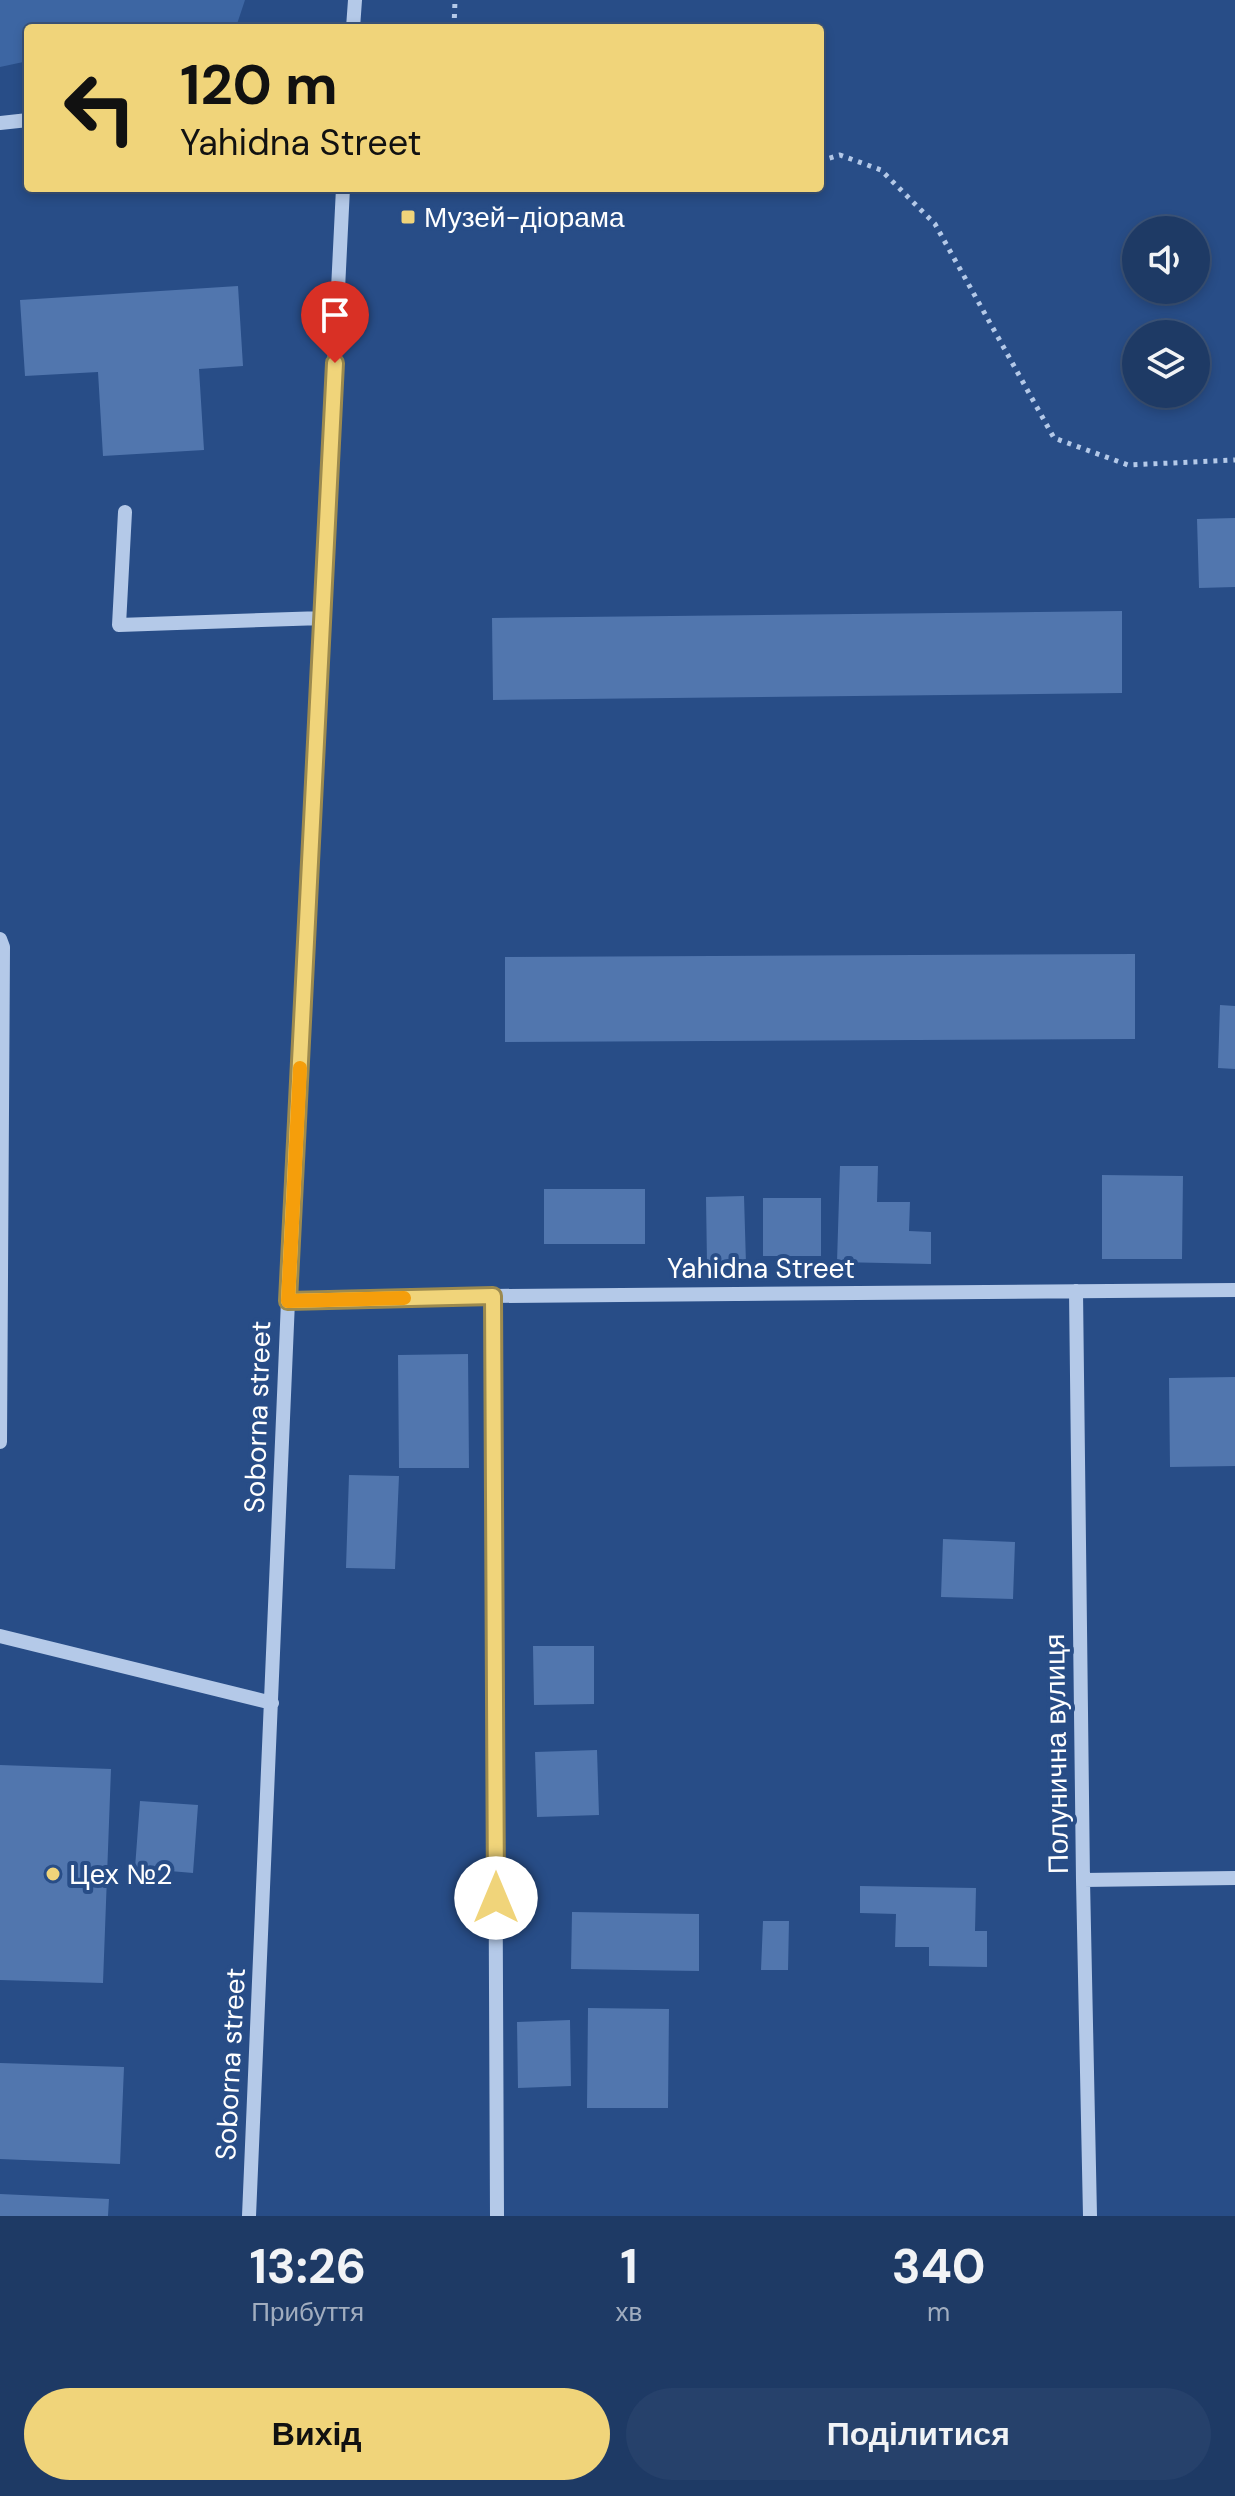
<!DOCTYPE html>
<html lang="uk">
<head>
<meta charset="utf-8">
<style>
  body { margin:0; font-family:"DM Sans",sans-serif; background:#26416b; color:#f1f3f6; height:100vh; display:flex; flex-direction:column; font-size:30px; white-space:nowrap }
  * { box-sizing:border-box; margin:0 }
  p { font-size:26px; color:#a1adbf }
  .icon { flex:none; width:44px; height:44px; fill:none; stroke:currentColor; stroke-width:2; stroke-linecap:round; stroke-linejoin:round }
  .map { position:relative; height:2216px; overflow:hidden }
  .side { display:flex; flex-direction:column; background:#1e3a65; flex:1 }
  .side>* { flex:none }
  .hud { position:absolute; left:24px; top:24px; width:800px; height:168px; border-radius:8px; box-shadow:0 4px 12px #0003,0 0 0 2px #3c5479; background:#f0d47a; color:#111; overflow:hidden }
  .buttons { position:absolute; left:1122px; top:216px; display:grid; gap:16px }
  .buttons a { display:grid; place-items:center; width:88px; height:88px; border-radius:50%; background:#1e3a65; box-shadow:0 4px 12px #0003,0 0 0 2px #3c5479; font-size:40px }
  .pin { position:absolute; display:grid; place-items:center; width:68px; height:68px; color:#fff; margin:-82px -34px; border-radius:50% 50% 50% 0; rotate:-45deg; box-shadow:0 0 8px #0007 }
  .pin .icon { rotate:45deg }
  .me { position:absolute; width:88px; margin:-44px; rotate:0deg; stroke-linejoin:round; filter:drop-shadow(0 0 6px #0008) }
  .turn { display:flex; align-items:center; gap:28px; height:168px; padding:0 24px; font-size:36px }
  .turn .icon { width:104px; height:104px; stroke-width:2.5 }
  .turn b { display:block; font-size:56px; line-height:68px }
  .eta { display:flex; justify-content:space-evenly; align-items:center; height:136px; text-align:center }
  .eta b { font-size:48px; font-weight:700; line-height:56px }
  .primary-button { display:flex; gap:16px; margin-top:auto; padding:16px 24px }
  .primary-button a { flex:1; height:92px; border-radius:48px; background:#f0d47a; color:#111; font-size:32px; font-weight:700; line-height:92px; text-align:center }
  .primary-button a+a { background:#26416b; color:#f1f3f6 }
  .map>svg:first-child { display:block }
  .green { fill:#3d66a3 }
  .building { fill:#5176ae }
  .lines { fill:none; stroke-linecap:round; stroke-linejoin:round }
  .path { stroke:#b4c9e8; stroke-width:5; stroke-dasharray:4 6; stroke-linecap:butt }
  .minor { stroke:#b4c9e8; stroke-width:14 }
  .route-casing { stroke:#9c8a4f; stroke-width:20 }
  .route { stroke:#f0d47a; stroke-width:14 }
  .slow { stroke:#f59e0b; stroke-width:14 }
  .poi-dot { fill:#f0d47a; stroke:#284d87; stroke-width:3 }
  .labels { text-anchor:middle; stroke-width:8; stroke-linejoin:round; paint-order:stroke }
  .poi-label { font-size:28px; fill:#fff; stroke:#284d87; text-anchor:start }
  .street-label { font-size:28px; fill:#fff; stroke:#284d87 }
</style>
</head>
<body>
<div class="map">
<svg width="1235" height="2216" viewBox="0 0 1235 2216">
  <rect width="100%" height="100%" fill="#284d87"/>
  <path class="green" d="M0,0h245l-9,27 -8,1h-200v33l-28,6z"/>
  <path class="building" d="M238,286l5,80 -44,3 5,81 -101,6 -5,-84 -73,4 -5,-76z
    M1235,518v69l-36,1 -2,-69z
    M1122,611v82l-629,7 -1,-82z
    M1135,954v85l-630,3v-85z
    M1220,1005l15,1v63l-17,-1z
    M840,1166h38l-1,36h33l-1,29 22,1v32l-94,-2z
    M1102,1175l81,1 -1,83h-80z
    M544,1189h101v55h-101z
    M744,1196l2,68h-39l-1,-67z
    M763,1198h58v58h-58z
    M468,1354l1,114h-70l-1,-113z
    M1235,1377v89l-65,1 -1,-89z
    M349,1475l50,1 -4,93 -49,-1z
    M943,1539l72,3 -2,57 -72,-2z
    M533,1646h61v58l-60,1z
    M597,1750l2,65 -62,2 -2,-65z
    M0,1765l111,4 -8,214 -103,-3z
    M140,1801l58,4 -5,68 -58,-5z
    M860,1886l116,2 -1,43h12v36l-58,-1v-19h-34l1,-33 -36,-1z
    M572,1912l127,2v57l-128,-2z
    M763,1921h26l-1,49h-27z
    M588,2008l81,1 -1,99h-81z
    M570,2020l1,66 -53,2 -1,-66z
    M0,2063l124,4 -4,97 -120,-5z
    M0,2194l109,5 -1,17h-108z"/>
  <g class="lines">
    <path class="path" d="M454,28l1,-28
      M820,161l20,-6 41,15 54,54 119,214 74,27 107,-5"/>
    <path class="minor" d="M353,28l2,-28
      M0,123l28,-3
      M125,512l-6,113 204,-7
      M0,939l3,8 -3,495
      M1076,1291l7,589 7,336
      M493,1296l4,920
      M288,1301l205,-5 742,-6
      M0,1636l272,67
      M1083,1880l152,-2
      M249,2216l39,-915 55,-1113"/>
  </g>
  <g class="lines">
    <g class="route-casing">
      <path id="route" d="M335,363l-47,938 205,-5 3,602"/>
    </g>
    <use href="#route" class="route"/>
    <path class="slow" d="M300,1068l-12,233 116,-3"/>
  </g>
  <g class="poi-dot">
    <rect x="400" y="209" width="16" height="16" rx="4"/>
    <circle cx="53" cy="1874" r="8"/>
  </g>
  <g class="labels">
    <g class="poi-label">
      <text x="424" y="227">Музей-діорама</text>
      <text x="69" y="1884">Цех №2</text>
    </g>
    <g class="street-label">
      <text x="761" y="1278">Yahidna Street</text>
      <text transform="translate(257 1417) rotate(-88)" y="10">Soborna street</text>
      <text transform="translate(1056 1754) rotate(-91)" y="10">Полунична вулиця</text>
      <text transform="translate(230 2064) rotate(-87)" y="10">Soborna street</text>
    </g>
  </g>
</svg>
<div class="buttons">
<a><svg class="icon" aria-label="sound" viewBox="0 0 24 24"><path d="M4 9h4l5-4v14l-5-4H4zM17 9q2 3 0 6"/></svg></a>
<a><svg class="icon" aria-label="layers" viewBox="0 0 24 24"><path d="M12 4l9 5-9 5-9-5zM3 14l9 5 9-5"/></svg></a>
</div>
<div class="pin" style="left:335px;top:363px;background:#d93025"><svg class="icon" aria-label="arrive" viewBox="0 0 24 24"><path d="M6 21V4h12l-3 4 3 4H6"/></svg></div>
<svg class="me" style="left:496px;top:1898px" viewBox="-20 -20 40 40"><circle r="19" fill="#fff"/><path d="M0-13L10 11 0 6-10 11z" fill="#f0d47a"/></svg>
<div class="hud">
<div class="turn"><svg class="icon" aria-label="left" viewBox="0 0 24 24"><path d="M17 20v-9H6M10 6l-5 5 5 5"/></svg><div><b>120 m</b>Yahidna Street</div></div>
</div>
</div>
<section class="side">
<div class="eta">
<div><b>13:26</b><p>Прибуття</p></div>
<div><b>1</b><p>хв</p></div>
<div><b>340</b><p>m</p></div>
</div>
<div class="primary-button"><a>Вихід</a><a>Поділитися</a></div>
</section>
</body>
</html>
